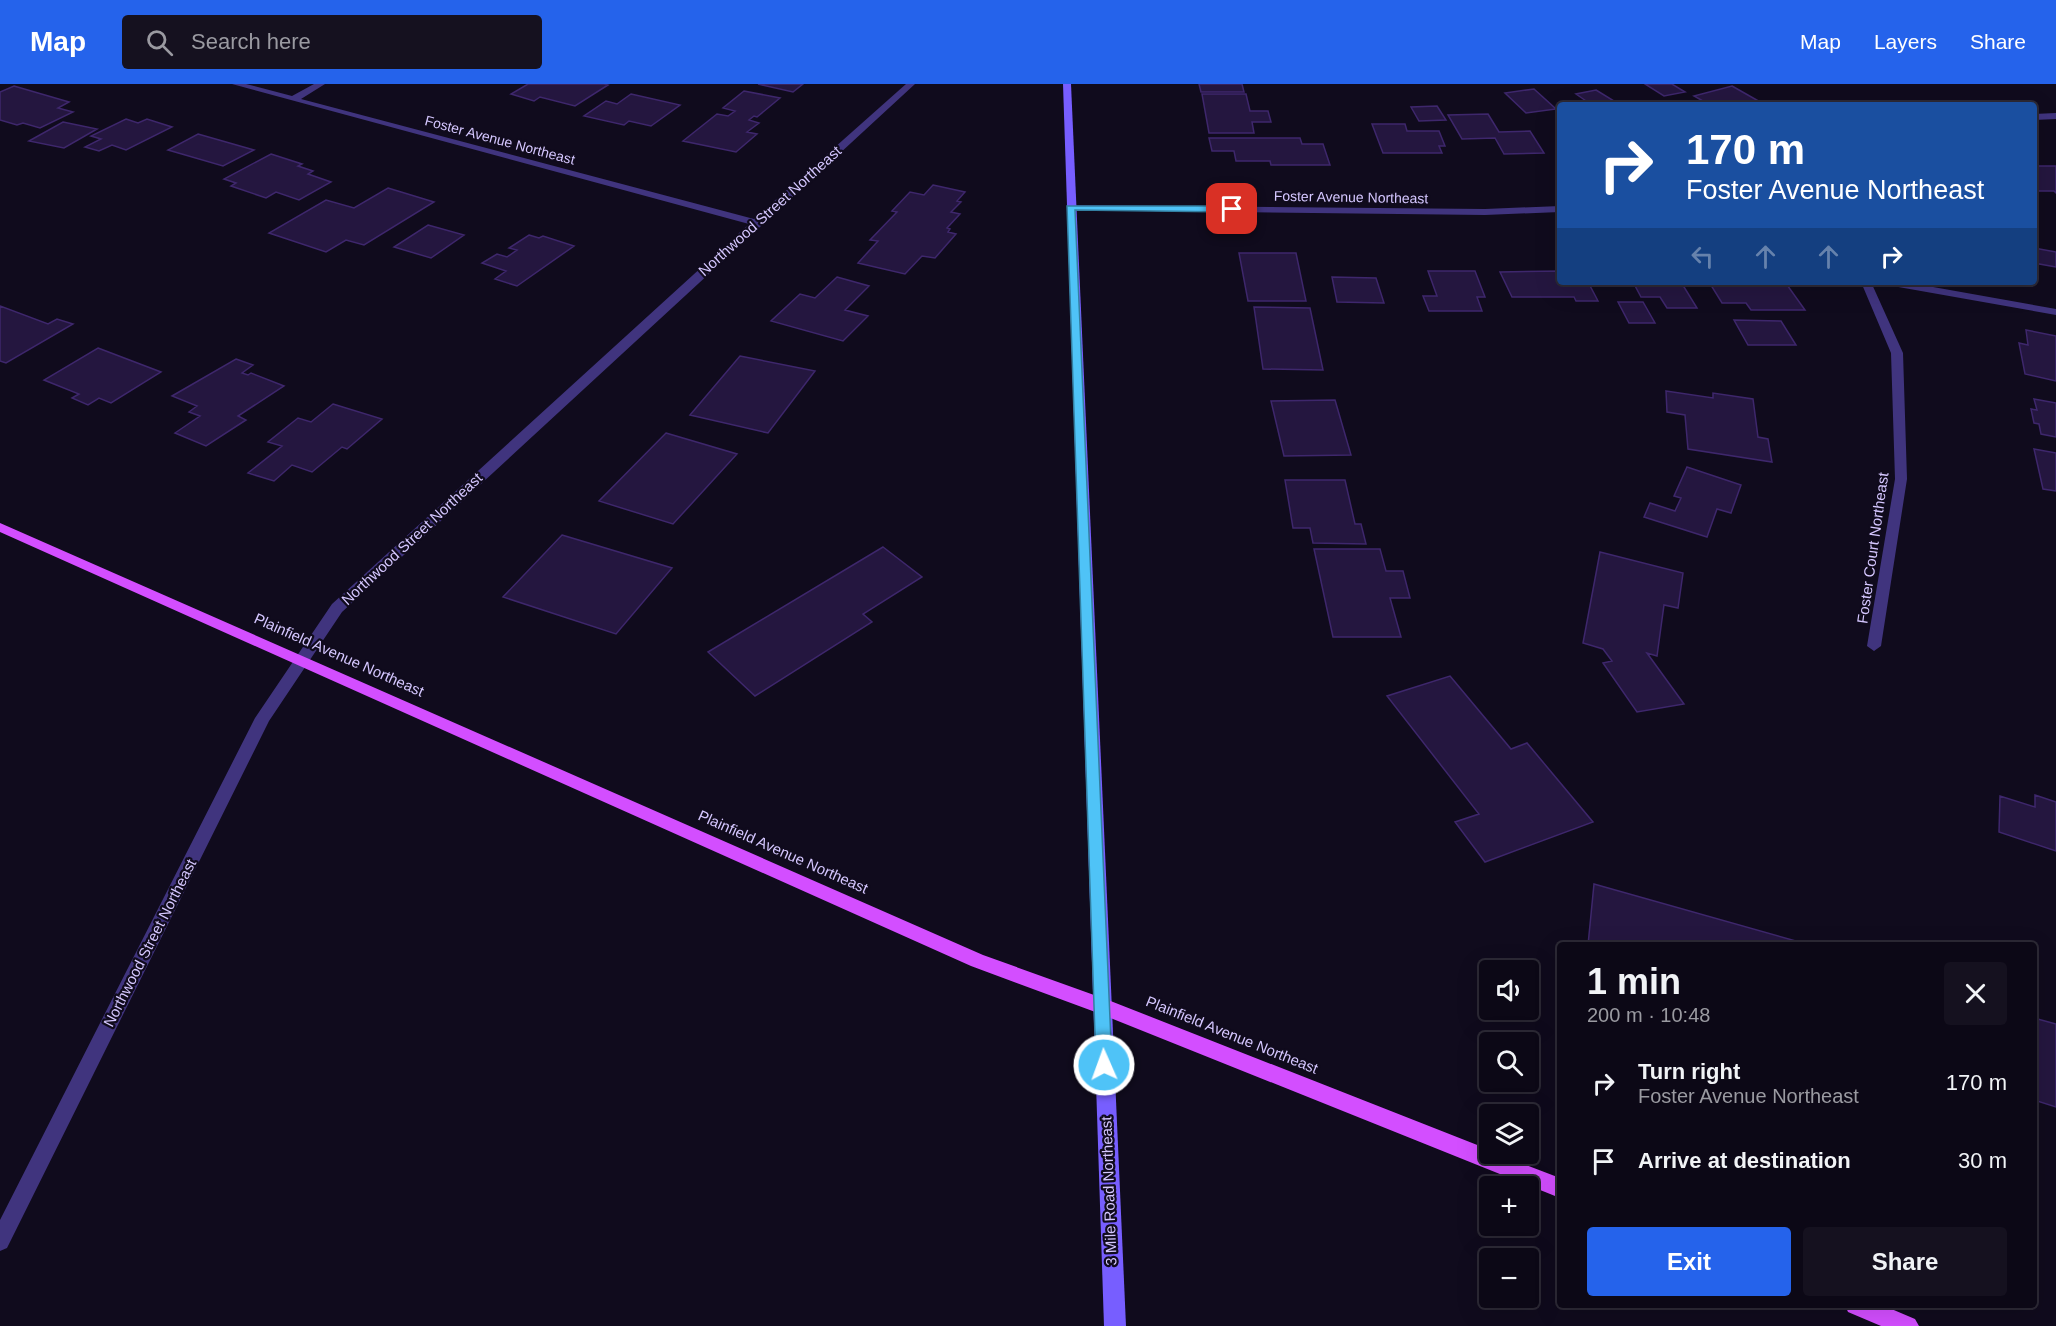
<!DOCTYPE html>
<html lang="en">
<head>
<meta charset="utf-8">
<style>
  body { margin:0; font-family:Helvetica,sans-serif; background:#15111f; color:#f1f3f6; height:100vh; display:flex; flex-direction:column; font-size:22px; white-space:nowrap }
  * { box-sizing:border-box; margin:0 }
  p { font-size:20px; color:#9a9aa1 }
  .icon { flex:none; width:33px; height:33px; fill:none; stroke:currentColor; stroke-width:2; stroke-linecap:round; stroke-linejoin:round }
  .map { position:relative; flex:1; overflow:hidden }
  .panel { position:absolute; left:1557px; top:858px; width:480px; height:366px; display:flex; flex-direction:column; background:#0c0816; border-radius:6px; box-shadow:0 6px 24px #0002,0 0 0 2px #2c2935 }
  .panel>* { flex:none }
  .banner { position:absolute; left:1557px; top:18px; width:480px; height:183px; border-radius:6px; box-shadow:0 6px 24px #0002,0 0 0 2px #2c2935; background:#1a4fa0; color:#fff; overflow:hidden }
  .buttons { position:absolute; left:1479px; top:876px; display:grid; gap:12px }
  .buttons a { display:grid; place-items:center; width:60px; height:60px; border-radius:6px; background:#0c0816; box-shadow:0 6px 24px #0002,0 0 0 2px #2c2935; font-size:30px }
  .pin { position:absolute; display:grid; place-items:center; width:51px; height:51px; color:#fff; margin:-26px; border-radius:12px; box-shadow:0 3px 9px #0006 }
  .me { position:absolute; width:66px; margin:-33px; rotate:358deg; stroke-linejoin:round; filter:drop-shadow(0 0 4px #0008) }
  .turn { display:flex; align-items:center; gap:21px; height:126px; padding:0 30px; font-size:27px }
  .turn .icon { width:78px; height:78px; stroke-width:2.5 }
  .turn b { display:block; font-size:42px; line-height:51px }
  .lanes { display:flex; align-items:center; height:57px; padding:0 30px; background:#0003; justify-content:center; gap:30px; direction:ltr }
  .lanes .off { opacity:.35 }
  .round { display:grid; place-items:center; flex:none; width:63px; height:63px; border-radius:6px; background:#15111f }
  .summary { display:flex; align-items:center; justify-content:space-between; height:102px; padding:0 30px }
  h1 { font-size:36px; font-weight:700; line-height:45px }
  .cta { display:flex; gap:12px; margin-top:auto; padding:12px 30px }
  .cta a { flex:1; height:69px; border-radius:6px; background:#2563eb; color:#fff; font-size:24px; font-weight:700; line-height:69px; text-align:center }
  .cta a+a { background:#15111f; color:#f1f3f6 }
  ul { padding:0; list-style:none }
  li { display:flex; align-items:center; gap:18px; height:78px; padding:0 30px }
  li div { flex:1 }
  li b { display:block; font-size:22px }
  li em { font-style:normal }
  header { display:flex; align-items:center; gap:36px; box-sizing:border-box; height:84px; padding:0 30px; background:#2563eb; color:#fff }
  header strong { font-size:28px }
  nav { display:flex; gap:33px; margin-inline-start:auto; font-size:21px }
  .search { width:420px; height:54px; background:#15111f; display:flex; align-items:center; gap:15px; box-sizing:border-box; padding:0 21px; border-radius:6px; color:#9a9aa1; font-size:22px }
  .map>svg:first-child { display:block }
  .building { fill:#24163f; stroke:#3e276c; stroke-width:1.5 }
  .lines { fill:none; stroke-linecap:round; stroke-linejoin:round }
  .street { fill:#40347e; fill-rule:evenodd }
  .secondary { fill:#775eff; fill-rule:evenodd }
  .primary { fill:#d34eff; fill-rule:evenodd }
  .route { fill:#4fc3f7; stroke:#337fa1; stroke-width:1.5 }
  .labels { text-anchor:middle; stroke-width:4.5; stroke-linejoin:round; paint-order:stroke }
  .far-street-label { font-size:14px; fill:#d5c7ff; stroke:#100b1d }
  .street-label { font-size:15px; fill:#d5c7ff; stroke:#100b1d }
</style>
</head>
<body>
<header>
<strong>Map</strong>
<div class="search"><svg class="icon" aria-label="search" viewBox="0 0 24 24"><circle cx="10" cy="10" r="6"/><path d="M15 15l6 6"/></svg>Search here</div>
<nav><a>Map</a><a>Layers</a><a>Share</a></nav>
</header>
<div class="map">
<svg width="2056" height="1242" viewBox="0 0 2056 1242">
  <rect width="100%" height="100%" fill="#100b1d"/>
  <path class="building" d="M528,0h76l4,1 -33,21 -35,-9 -6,4 -23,-7z
    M758,0h45l-10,8z
    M1199,0h43l2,8h-43z
    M1645,0h27l13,8 -21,4z
    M14,2l55,16 -11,6 15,4 -33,16 -17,-5 -6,2 -17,-5v-28z
    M1732,2l30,17 -9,2h-43l-16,-9z
    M1534,5l22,20 -30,4 -21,-20z
    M1596,6l23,14 -27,1 -16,-11z
    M744,7l36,7 -23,19 -3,-1 -5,4 10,3 -12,9 10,2 -21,18 -53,-11 34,-27 11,2 7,-5 -12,-3z
    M631,10l49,11 -29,21 -22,-5 -5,4 -40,-9 22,-15 11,3z
    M1202,10h44l4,17h18l3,11h-19l2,11h-45z
    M1437,22l9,14 -27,1 -8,-14z
    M1488,30l11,18 31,-1 14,22 -40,1 -9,-16 -33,1 -14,-24z
    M126,35l12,4 9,-4 25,8 -46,23 -14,-5 -13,6 -14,-4 16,-8 -10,-3z
    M63,38l34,7 -33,19 -35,-7z
    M1372,40h33l2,7h32l6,15h-6l3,7h-59z
    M198,50l56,16 -31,16 -55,-16z
    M1209,54h91l2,6h21l7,21h-59l-1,-4h-34l-2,-10h-22z
    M271,70l31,10 -4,2 15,5 -5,3 23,8 -32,18 -23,-8 -10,6 -35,-12 5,-3 -12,-4z
    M2034,82h22v27l-2,-2h-20z
    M933,101l32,7 -8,9 4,1 -10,10 9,2 -13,14 3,1 -2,3 8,2 -21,24 -13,-2 -17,18 -47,-11 20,-22 -8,-1 27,-28 -5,-1 18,-19 14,3z
    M388,104l46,14 -70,43 -18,-5 -20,12 -57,-19 57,-33 28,8z
    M428,141l36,10 -33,23 -37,-11z
    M529,151l10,3 4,-2 31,10 -57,40 -22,-7 11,-8 -24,-8 15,-9 10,3 10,-7 -8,-2z
    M2034,164l22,4v15l-22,-4z
    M1239,169h57l10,48h-58z
    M1428,187h47l10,26h-8l5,14h-53l-6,-15h14z
    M1560,187v11h28l10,19h-22l-2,-4h-62l-12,-25z
    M837,193l32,9 -24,24 23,6 -25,25 -72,-20 29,-27 15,4z
    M1332,193l44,1 8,25 -47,-1z
    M1633,198h48l16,26h-30l-7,-11h-19z
    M1709,198h76l20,28h-54l-5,-7h-24z
    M1618,218h25l12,21h-26z
    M0,222l48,18 9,-5 16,5 -67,39 -6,-2z
    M1254,223l56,1 13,62 -60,-1z
    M1734,236l47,1 15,24h-48z
    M2026,246l30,6v45l-31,-7 -6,-31 9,2z
    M98,264l63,24 -50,31 -12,-5 -11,7 -16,-7 7,-4 -35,-14z
    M740,272l75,15 -47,62 -78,-18z
    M236,275l17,6 -11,8 6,2 3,-2 33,13 -46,30 8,4 -40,26 -31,-13 25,-17 -11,-4 8,-6 -25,-10z
    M1666,307l47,7v-5l40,6 5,38 10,2 4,23 -84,-13 -3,-34 -18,-3z
    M2034,315l22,4v34l-15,-3 -2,-10 -5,-1 -3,-14 6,1z
    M1335,316l16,55 -67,1 -13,-55z
    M333,320l49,15 -35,30 -5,-2 -30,25 -20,-7 -18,16 -26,-8 34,-27 -14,-4 30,-24 13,4z
    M666,349l71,21 -64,70 -74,-23z
    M2034,365l22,4v38l-13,-2z
    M1687,383l54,18 -10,28 -14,-4 -10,28 -63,-20 6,-14 25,8 6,-13 -7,-2z
    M1285,396h60l10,44h6l5,20 -53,-1 -3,-15h-17z
    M562,451l110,33 -56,66 -113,-37z
    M883,463l39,30 -59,37 9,8 -117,74 -47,-44z
    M1314,465h66l6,22h17l7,27h-20l11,39h-68z
    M1600,468l83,21 -5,35 -14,-3 -7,51 -10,-3 37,51 -47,8 -34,-49 9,-2 -9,-12 -20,-6z
    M1450,592l61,73 16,-6 66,79 -108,40 -30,-40 24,-8 -92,-118z
    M2035,711l21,7v49l-57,-19 1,-36 35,11z
    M1594,800l216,61h-222z
    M2034,934l22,6v83l-22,-7z"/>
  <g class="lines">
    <path class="street" d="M232,0h14l46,12 22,-12h11l-24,15 453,120 152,-135h9l-573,528 -73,109 -262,527 -7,3v-31l255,-502 77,-114 417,-380z
      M2056,29v6l-22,1v-6z
      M1071,121l414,4 75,-3v6l-75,3 -418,-5v-4z
      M1861,198h10l32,71 4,126 -26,167 -7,5 -7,-5 28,-167 -4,-126z
      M1882,198h23l151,27v6l-169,-30z"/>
    <path class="secondary" d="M1063,0h8l55,1242h-22z"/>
    <path class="primary" d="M0,439l983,432 125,45 382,150v4h7l63,24v20l-462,-185 -127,-47 -971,-434z
      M1845,1221h37l33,14 4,7h-38l-33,-14z"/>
  </g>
  <path class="route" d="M1067,122h165l4,3 -4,3 -157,-2 37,855 -2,6 -6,2 -6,-2 -2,-6z"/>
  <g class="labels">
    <g class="far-street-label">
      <text transform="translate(500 56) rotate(15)" y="5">Foster Avenue Northeast</text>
      <text transform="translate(1351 113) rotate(1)" y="5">Foster Avenue Northeast</text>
    </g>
    <g class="street-label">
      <text transform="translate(770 127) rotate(-42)" y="5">Northwood Street Northeast</text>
      <text transform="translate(412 455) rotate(-43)" y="5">Northwood Street Northeast</text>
      <text transform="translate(1873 464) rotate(-82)" y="5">Foster Court Northeast</text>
      <text transform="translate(339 571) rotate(24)" y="5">Plainfield Avenue Northeast</text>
      <text transform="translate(783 768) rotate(24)" y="5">Plainfield Avenue Northeast</text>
      <text transform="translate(150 859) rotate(-63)" y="5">Northwood Street Northeast</text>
      <text transform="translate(1232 951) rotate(22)" y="5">Plainfield Avenue Northeast</text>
      <text transform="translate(1109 1107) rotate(-92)" y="5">3 Mile Road Northeast</text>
    </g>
  </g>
</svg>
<div class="buttons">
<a><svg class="icon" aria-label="sound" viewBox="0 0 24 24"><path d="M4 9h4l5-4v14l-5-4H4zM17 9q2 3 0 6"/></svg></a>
<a><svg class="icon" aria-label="search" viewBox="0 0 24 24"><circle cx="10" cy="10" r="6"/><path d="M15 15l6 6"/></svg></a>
<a><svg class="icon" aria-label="layers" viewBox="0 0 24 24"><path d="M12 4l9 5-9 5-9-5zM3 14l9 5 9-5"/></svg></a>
<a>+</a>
<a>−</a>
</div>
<div class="pin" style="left:1232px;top:125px;background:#d93025"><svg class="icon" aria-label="arrive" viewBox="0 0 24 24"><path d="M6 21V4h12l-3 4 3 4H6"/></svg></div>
<svg class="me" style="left:1104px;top:981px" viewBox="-20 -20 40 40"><circle r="17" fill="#4fc3f7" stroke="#fff" stroke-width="3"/><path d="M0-11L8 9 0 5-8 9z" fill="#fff"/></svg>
<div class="banner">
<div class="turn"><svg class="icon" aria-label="right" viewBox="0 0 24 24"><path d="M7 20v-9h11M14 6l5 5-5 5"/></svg><div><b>170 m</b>Foster Avenue Northeast</div></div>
<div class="lanes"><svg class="icon off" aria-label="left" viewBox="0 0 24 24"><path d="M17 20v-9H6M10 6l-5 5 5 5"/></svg><svg class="icon off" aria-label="ahead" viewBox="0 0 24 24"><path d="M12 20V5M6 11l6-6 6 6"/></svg><svg class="icon off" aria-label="ahead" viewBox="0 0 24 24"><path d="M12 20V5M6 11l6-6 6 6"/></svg><svg class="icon" aria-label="right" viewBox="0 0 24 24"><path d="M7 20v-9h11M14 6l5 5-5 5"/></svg></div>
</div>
<section class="panel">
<div class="summary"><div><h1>1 min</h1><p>200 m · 10:48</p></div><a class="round"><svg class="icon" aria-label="close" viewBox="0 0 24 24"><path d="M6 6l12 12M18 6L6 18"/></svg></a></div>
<ul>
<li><svg class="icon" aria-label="right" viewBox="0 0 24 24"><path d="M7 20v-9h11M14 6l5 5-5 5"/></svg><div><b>Turn right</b><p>Foster Avenue Northeast</p></div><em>170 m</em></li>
<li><svg class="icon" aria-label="arrive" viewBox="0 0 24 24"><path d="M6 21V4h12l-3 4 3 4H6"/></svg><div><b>Arrive at destination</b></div><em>30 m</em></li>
</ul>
<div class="cta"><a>Exit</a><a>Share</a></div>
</section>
</div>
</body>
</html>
